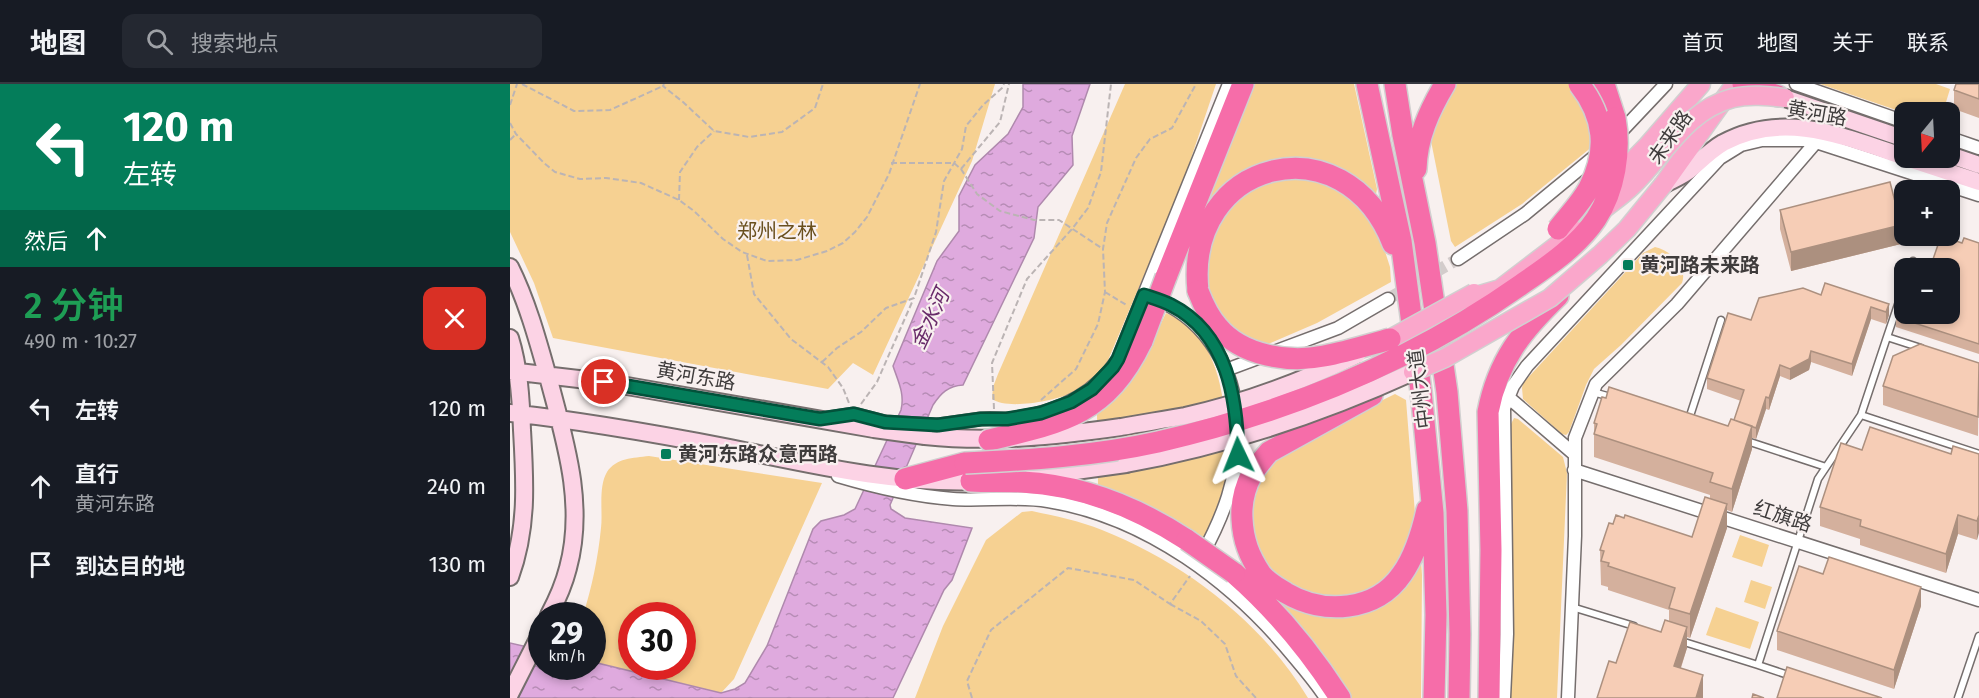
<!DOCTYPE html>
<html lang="zh">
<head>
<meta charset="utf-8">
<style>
  body { margin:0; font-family:"Fira Sans","Noto Sans SC",sans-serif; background:#242831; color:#f1f3f6; height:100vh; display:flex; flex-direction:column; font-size:22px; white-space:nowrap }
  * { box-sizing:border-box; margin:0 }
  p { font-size:20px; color:#9ea1a6 }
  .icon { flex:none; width:33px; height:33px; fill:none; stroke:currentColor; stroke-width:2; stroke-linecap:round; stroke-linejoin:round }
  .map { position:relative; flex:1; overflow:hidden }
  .panel { display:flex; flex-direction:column; background:#171b24; width:510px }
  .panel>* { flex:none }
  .banner { background:#047d5a; color:#fff; overflow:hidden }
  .needle { width:39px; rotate:198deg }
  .tools { position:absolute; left:1384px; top:18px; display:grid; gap:12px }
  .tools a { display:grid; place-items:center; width:66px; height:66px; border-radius:12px; background:#171b24; box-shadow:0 3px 9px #0003; font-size:30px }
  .speed { position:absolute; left:18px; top:518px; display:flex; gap:12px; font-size:30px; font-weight:700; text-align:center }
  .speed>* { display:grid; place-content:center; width:78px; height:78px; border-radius:50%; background:#171b24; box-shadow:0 3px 9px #0003; line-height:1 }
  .speed small { font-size:15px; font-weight:400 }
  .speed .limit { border:9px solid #d22; background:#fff; color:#111 }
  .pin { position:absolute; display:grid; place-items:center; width:51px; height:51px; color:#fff; margin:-26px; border:3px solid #fff; border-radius:50%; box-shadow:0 2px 6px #0007 }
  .me { position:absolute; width:66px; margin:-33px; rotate:358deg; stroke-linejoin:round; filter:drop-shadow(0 0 4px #0008) }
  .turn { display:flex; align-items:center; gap:21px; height:126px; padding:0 24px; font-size:27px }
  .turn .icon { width:78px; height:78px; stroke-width:2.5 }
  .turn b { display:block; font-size:42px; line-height:51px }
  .then { display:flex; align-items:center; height:57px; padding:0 24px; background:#0003; gap:12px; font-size:22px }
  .round { display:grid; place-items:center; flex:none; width:63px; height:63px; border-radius:12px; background:#242831 }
  .headline { display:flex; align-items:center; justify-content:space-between; height:102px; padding:0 24px }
  h1 { font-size:36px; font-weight:600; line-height:45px; color:#1e9e55 }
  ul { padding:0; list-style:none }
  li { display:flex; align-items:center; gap:18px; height:78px; padding:0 24px }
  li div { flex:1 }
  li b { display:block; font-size:22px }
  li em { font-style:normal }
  header { display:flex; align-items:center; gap:36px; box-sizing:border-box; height:84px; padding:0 30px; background:#171b24; border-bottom:2px solid #363941 }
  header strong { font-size:28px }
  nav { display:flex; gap:33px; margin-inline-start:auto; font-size:21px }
  .search { width:420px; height:54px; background:#242831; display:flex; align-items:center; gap:15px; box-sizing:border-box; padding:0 21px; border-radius:12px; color:#9ea1a6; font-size:22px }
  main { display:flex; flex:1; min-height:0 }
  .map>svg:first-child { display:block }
  .green { fill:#f6d192; fill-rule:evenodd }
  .water { fill:url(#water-ripples); stroke:#af89ad; stroke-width:1.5 }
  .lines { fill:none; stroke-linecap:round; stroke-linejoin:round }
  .street-tunnel { stroke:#d3cccb; stroke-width:12; stroke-dasharray:12 6; stroke-linecap:butt }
  .lane-casing { stroke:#756e6d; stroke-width:9 }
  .street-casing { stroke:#756e6d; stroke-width:15 }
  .secondary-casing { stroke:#756e6d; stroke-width:20 }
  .primary-casing { stroke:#d1d0d0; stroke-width:21 }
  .highway-casing { stroke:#d1d0d0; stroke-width:24 }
  .path { stroke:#bbb4b4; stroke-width:2; stroke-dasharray:6 3; stroke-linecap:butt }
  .lane { stroke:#fff; stroke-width:6 }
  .street { stroke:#fff; stroke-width:12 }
  .secondary { stroke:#fcd3e5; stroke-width:16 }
  .primary { stroke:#faa7cb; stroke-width:18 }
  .highway { stroke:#f66da9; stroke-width:21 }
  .street-bridge-casing { stroke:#756e6d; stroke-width:15; stroke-linecap:butt }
  .secondary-bridge-casing { stroke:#756e6d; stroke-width:20; stroke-linecap:butt }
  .primary-bridge-casing { stroke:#d1d0d0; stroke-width:21; stroke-linecap:butt }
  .highway-bridge-casing { stroke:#d1d0d0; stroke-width:24; stroke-linecap:butt }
  .street-bridge { stroke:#fff; stroke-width:12 }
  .secondary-bridge { stroke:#fcd3e5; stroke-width:16 }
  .primary-bridge { stroke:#faa7cb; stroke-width:18 }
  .highway-bridge { stroke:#f66da9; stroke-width:21 }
  .wall { fill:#d4b09d }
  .shaded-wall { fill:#ac907f }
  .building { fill:#f6cdb6; stroke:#ac907f; stroke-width:1.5 }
  .route-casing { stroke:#03513a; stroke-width:15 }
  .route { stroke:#047d5a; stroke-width:10 }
  .poi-dot { fill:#047d5a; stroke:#f8f0ef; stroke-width:2 }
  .labels { text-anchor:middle; stroke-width:4.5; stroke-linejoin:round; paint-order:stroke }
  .street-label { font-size:20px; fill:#3f3c3c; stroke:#f8f0ef }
  .park-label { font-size:20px; fill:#694f1e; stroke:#f8f0ef }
  .poi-label { font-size:20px; font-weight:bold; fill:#3f3c3c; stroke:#f8f0ef; text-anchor:start }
  .water-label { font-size:21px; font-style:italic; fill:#692b6a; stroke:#f8f0ef }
</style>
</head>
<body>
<header>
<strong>地图</strong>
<div class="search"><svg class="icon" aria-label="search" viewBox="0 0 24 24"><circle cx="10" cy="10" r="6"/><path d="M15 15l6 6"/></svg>搜索地点</div>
<nav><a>首页</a><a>地图</a><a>关于</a><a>联系</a></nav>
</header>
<main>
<section class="panel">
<div class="banner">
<div class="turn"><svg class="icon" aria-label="left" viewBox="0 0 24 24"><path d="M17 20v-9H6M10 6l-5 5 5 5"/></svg><div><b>120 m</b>左转</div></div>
<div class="then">然后<svg class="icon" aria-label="ahead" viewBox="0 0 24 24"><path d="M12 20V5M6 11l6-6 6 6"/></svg></div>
</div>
<div class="headline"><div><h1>2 分钟</h1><p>490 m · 10:27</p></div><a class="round" style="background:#d93025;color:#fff"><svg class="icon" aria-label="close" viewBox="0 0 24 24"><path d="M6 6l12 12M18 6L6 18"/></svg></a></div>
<ul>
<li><svg class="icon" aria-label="left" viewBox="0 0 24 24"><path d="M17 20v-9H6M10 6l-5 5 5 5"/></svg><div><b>左转</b></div><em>120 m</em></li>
<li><svg class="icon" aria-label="ahead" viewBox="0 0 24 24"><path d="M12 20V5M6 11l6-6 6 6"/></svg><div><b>直行</b><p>黄河东路</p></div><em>240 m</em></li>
<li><svg class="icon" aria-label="arrive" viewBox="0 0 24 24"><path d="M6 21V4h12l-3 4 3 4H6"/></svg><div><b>到达目的地</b></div><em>130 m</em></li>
</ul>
</section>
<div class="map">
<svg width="1469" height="614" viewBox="0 0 1469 614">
  <defs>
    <pattern id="water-ripples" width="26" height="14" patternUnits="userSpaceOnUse" patternTransform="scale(1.5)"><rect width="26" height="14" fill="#dfaade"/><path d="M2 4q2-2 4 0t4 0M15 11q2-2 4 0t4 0" fill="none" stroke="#b68cb5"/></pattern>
  </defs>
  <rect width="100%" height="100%" fill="#f8f0ef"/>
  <path class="green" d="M0,0h485l-23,77 -99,214 -20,-12 -25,26 -275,-51 -19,-55 -24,-51z
    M615,0h91l-35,104 -75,177c-11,11 -22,22 -37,29 -16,7 -62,16 -77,5l1,-12 5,-13z
    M742,0h102l23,105 -1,5c-40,-38 -95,-50 -141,-15 -10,7 -19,16 -29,24z
    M947,0h112l18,26 6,36 -71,58 -67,43 -4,-6 -20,-100c3,-18 12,-44 26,-57z
    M1310,0h116l14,5 -7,23 -38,1z
    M770,94l38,2 36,18 28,44 8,25 1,15 -74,41 -56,24 -18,-8 -26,-24 -13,-45 15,-51 23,-24z
    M1145,163c15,3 33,20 27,36l-61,62 -27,24 -8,16 -17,47 -3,3 -4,-1 -39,-35 -1,-11 1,-5 120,-130z
    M656,229c47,19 57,70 60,116 1,12 3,25 2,37 -4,26 -14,50 -25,74l-81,-45 -24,-10 -1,-71c32,-24 52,-65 69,-101z
    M885,310l11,6 10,126 -6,24 -31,37 -30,12 -40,-3 -39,-25 -11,-18 -8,-27 2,-32 14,-29 18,-17z
    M1004,334l4,1 45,38 4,16 -10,225h-48l1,-272z
    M139,372l173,27 -88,196 -13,14 -128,-31 -1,-47h-9c9,-28 15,-57 18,-87 2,-16 -3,-41 6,-56 9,-14 26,-14 42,-16zM122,531h50v51h-50z
    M522,427c23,5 48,10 70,19 83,33 160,92 206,168h-393l28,-72 43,-86 36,-28z
    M1230,451l29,10 -7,22 -30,-10z
    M911,476l1,15 -1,123h-71l-83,-105 36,19 18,3 17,1z
    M1241,496l21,7 -7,22 -21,-7z
    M1206,523l43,15 -9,27 -44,-14z"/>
  <path class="water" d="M513,0h67l-18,52 1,29 -35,42 -4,31 -71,147c-15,1 -22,8 -30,20l-43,100 1,4 14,9 67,10 -20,52 -8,10 -51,108h-383v-55l31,7 1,16h50l1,-4 128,31 14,-4 10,-6 22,-37 46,-117 8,-8 23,-6 11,-6 46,-99c4,-16 -3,-29 -8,-44l44,-105 22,-30v-35l16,-31 33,-31 15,-27z"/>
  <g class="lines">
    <path class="street-tunnel" d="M878,215l70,-40"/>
    <g class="lane-casing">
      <path id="lane" d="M1400,184l3,-7
        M1377,253l18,-53
        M1083,308l21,6
        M1351,331l118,39
        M1178,338l33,-102
        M1237,357l79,26
        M1062,523l62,19
        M1171,557l77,24
        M1281,592l-33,-11 60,-186 43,-64 26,-78 34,11
        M1448,614l21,-62"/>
    </g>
    <g class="street-casing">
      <path id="street" d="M1286,0l109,38
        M1105,54l51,-54
        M1440,54l29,10
        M948,175l67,-45 75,-62
        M644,215c47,17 77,62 82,112
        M716,286l112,-42 50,-29
        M998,313l65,56
        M318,334l26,-4 31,8
        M428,341c14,-2 28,-4 42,-6 9,-1 18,0 28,0 43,-5 85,-22 110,-60l111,-275
        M1064,386l405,130
        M328,392c37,11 75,20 115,23 31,2 64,-3 95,2 99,16 186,82 247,157 11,13 22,26 31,40
        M691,473c22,-40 38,-80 36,-126
        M994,614l3,-64 -3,-226 9,-22 14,-20 193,-208 21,-13 21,-5h48l169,55
        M1058,614l7,-162v-98l21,-54 81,-80 139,-162"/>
    </g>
    <g class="secondary-casing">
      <path id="secondary" d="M1275,14l120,41
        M1440,71l29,10
        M1396,74l73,24
        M1153,101c9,-5 20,-9 28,-16 10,-9 20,-19 32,-26 61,-33 122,-6 182,14
        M0,183c18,36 29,78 40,117 16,60 35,122 18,184 -4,16 -11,32 -19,47
        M0,254c9,29 11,61 12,92 3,51 6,98 -12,147
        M0,287l94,11 270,47
        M0,329c74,8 147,21 220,35 83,17 167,37 252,33
        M415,352c67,7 131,0 196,-9
        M522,393l94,-13
        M0,610l32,-63"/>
    </g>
    <g class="primary-casing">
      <path id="primary" d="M1139,60l52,-60
        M1153,101l72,-101"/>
    </g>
    <g class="highway-casing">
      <path id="highway" d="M857,0l34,157 20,150 12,122 3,102 -2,83
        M885,0l8,51 22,108 22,149 10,119 3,123 -1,64
        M1094,0l11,34
        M1233,0l35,12
        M906,85c1,-32 13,-58 29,-85
        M656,193l77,-193
        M688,207c-14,-132 147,-172 195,-47
        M862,311l-103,57c-6,7 -12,14 -17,22 -7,13 -11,29 -10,45 1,21 7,37 19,55 6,8 17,14 25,19 37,22 90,19 116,-19 13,-18 20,-42 25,-64
        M479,356c74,-17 118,-26 153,-99
        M395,395l60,-16
        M461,397c17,1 34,0 51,1 59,3 116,26 165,58
        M724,489c42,37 76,78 106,125
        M979,614l2,-148 -3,-138c10,-52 34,-81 70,-116"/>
    </g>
    <path class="path" d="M12,0l52,27 36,-1 53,-24
      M154,0l-1,2 20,16 31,29 35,6 33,-5 33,-24 8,-24
      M0,21l7,-21
      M0,39l6,11 28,29 11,9 25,7 26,-1 35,5 38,17 15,11 29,28 19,13 25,9 30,-1 30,-9 16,-8 12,-11 12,-15 22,-43 31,-90
      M0,56l6,-6
      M381,79h63l7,6 16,25 23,17 34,9h25l44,29
      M451,85l39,-47 9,-38
      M169,116l1,-28 17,-25 17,-16
      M237,171l7,39 37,45 37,28 15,21 6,15
      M595,208l23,14
      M312,278l15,-14 24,-16 25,-24 28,-10 22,-66 8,-51 18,-32 4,-23 17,-21 19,-17 2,-4
      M531,316l35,-31 22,-45 7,-32 -2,-43 4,-26 29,-65 14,-19 22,-11 24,-44
      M351,320l16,-22 36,-82
      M484,325l-2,-46 35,-84 45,-50 16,-21 13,-36 10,-88
      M660,520l31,17 24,23 11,32 20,22
      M462,614l-5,-17 24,-51 77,-62 66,12 36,24 20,-28"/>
    <use href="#lane" class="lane"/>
    <use href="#street" class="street"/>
    <use href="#secondary" class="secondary"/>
    <use href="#primary" class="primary"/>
    <use href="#highway" class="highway"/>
    <g class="street-bridge-casing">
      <path id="street-bridge" d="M375,338l53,3"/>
    </g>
    <g class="secondary-bridge-casing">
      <path id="secondary-bridge" d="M611,343c21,-4 43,-7 64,-11 60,-13 117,-35 172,-61
        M364,345l51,7
        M616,380c99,-18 195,-50 287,-92"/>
    </g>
    <g class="primary-bridge-casing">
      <path id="primary-bridge" d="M1098,102l41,-42
        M1090,128c11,-9 23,-17 33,-27 32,-31 53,-75 100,-87 17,-4 35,-2 52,0
        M956,215l34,-10 76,-58
        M880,255l84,-46
        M903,288l32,-14 105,-60 50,-43 27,-26 36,-44"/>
    </g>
    <g class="highway-bridge-casing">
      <path id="highway-bridge" d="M1048,145c10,-13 23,-26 31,-41 19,-37 16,-71 -10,-104
        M688,207c5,13 11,26 20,36 24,29 71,36 106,29 22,-4 44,-11 66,-17
        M632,257l24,-64
        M455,379c64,-3 130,-7 193,-21 130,-30 255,-81 364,-158 26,-18 56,-38 74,-65 19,-29 25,-68 19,-101
        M677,456l47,33"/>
    </g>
    <use href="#street-bridge" class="street-bridge"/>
    <use href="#secondary-bridge" class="secondary-bridge"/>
    <use href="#primary-bridge" class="primary-bridge"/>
    <use href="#highway-bridge" class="highway-bridge"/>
  </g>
  <path class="wall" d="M1469,0v34l-25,-9v-19z
    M1270,126l121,34 -110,27 -11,-42z
    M1452,159h17v111l-83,-27v-10l9,-3h45z
    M1379,220v11l-3,9 -15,-5 -19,57 -41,-14 -2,8 -19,10 -10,-4 -11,34 -3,-1 -10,30 -4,-1v11l-20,63 -5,-2v18l-37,110 -3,-1v11l-6,20 22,29v1h-106l19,-35 45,-31 8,-11v-11l-61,-20v-3l-7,-2 -1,-35 13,-26 79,13 18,-39v-3l-116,-38v-34l134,3 6,-6 7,-19 -34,-12v-11l44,-58z
    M1469,279l-1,73 -95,-31v-19z
    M1352,366l117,4 -2,86 -19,-6 -12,39 -86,-28v-6l-40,-13v-19z
    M1313,490l98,32 -27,83 -117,-39v-19z"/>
  <path class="shaded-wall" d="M1391,141v19l-110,27v-19z
    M1379,220v11l-3,9v-12z
    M1361,223v12l-19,57v-12z
    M1301,267v11l-2,8 -19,10v-11z
    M1270,281v11l-11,34v-12z
    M1256,313v12l-10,30v-11z
    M1242,342v23l-20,63v-23z
    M1217,420v24l-37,110v-24z
    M1448,431v19l-12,39v-19z
    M1469,431v18l-2,7v-19z
    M1411,503v19l-27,83v-19z
    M1177,543v21l-13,40v-22z
    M1193,591v23h-7z"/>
  <path class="building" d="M1446,0h23v15l-25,-9z
    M1380,98l11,43 -110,27 -11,-42z
    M1431,152l21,7 2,-5 15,5v101l-83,-27 3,-9 6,2v4h45v-46h-20z
    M1315,199l64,21 -3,8 -15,-5 -19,57 -41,-13 -2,8 -19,10 -10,-4 -11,33 -3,-1 -10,31 -22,-8 10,-30 -37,-12 21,-65 23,7 8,-22 44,-10 18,7z
    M1410,260l59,19 -1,54 -95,-31 10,-30z
    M1099,303l119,39 3,-7 21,7 -20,63 -22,-7 3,-9 -119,-39 3,-10 -3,-1 8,-26 4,1z
    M1360,343l81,27 2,-8 26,8v61l-2,6 -19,-6 -12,39 -86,-28 1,-6 -41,-13 21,-64 21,7z
    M1195,413l22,7 -37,110 -21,-6 6,-20 -67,-22 1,-3 -8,-2 3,-10 -4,-1 9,-27 4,1 3,-9 8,3 1,-3 67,22z
    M1319,473l92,30 -27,83 -117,-39 22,-65 24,8z
    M1155,536l22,7 -13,39 29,9 -7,23h-99l12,-37 7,2 14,-41 31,10z
    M1277,583l95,31h-105z
    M1243,610l11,4h-12z"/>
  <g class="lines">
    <g class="route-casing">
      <path id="route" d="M94,298l216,37 34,-5 31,8 53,3 43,-6h26l34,-6 30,-11 21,-13 21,-22 5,-8 26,-64c9,3 19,6 27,10 57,29 66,94 67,150"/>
    </g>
    <use href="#route" class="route"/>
  </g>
  <g class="poi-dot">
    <rect x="1112" y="175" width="12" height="12" rx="3"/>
    <rect x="150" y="364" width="12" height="12" rx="3"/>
  </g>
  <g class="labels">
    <g class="street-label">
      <text transform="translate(1307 29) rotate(10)" y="7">黄河路</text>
      <text transform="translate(1160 53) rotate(-55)" y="7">未来路</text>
      <text transform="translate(186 292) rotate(10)" y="7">黄河东路</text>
      <text transform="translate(910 305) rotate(-97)" y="7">中州大道</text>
      <text transform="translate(1273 432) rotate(18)" y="7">红旗路</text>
    </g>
    <g class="park-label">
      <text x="267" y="154">郑州之林</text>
    </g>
    <g class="poi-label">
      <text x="1130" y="188">黄河路未来路</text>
      <text x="168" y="377">黄河东路众意西路</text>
    </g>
    <g class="water-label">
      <text transform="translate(420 235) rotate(-65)" y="7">金水河</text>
    </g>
  </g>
</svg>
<div class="tools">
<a><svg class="needle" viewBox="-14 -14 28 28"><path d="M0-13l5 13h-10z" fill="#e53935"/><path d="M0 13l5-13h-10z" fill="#9ea1a6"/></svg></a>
<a>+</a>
<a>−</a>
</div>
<div class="speed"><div>29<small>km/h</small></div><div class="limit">30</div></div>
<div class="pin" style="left:94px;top:298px;background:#d93025"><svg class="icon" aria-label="arrive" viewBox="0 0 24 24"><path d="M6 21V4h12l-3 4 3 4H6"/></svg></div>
<svg class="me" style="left:728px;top:371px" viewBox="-20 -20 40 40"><path d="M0-17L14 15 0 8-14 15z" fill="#047d5a" stroke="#fff" stroke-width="4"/></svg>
</div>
</main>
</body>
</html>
